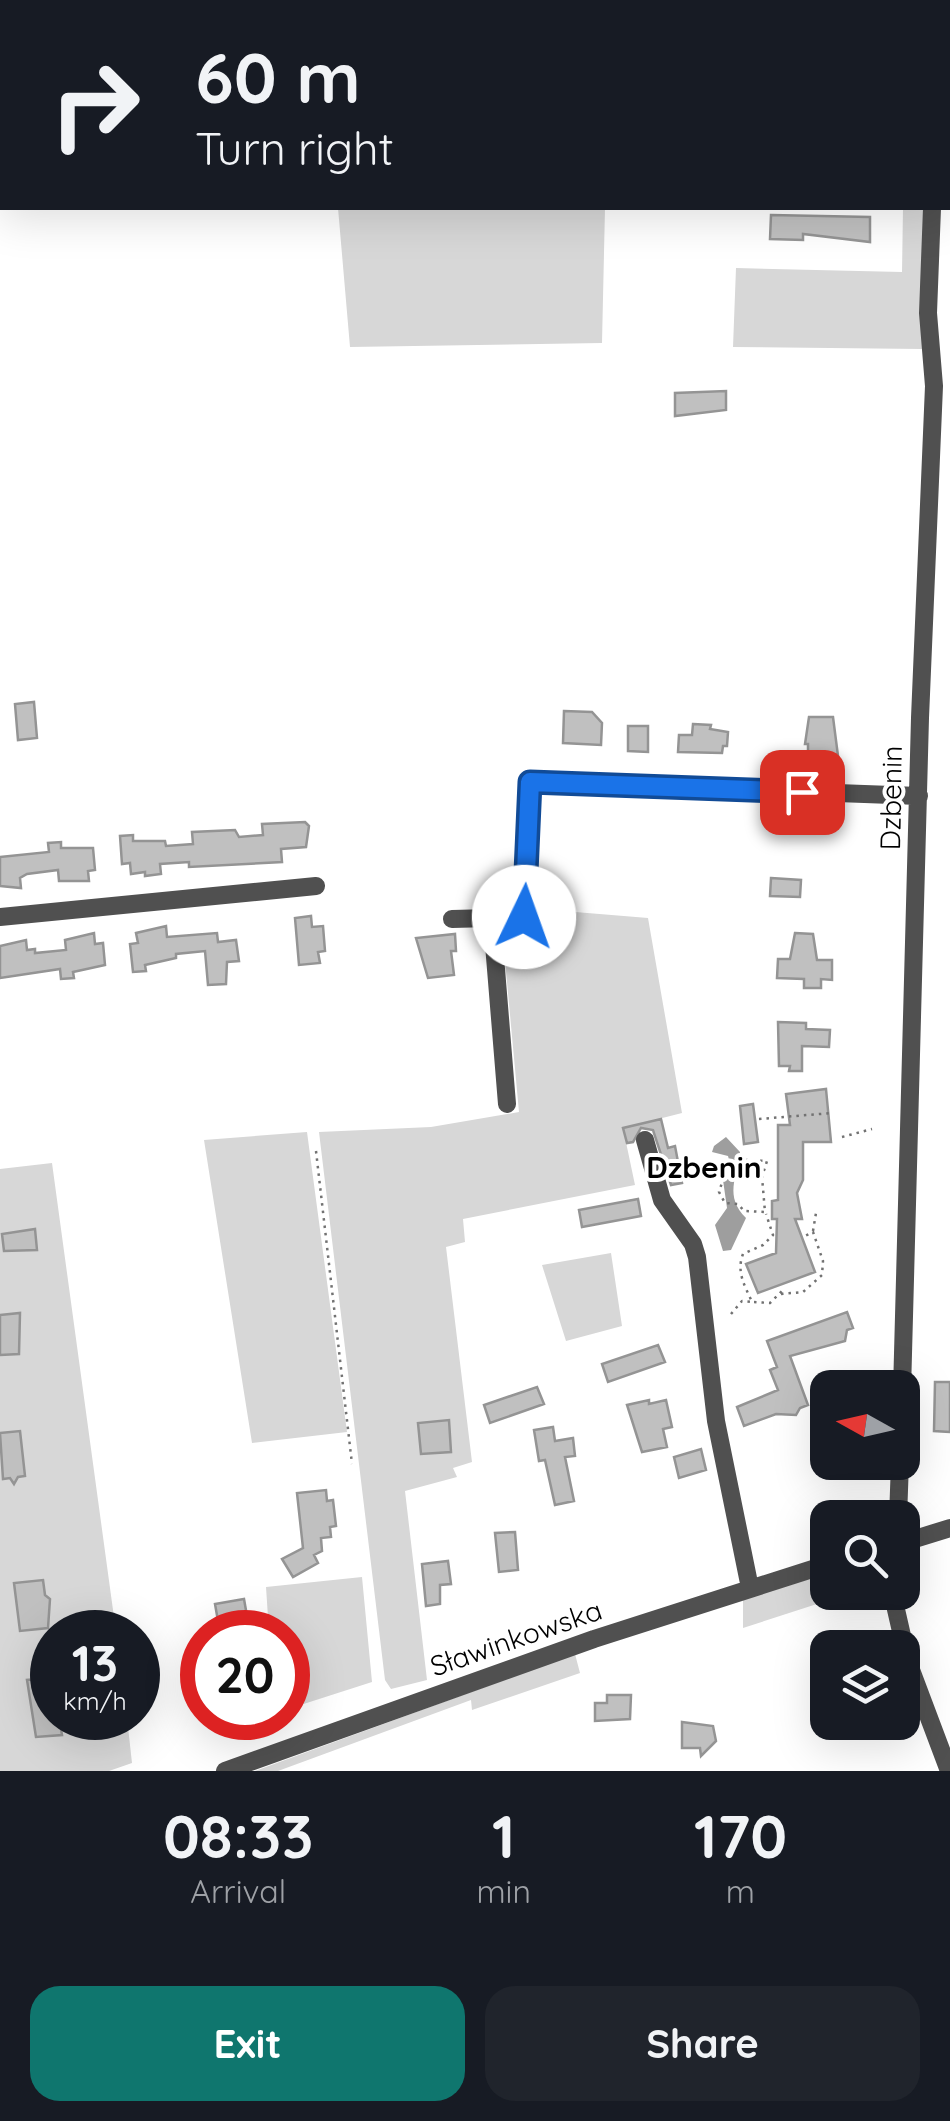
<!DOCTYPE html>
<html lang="en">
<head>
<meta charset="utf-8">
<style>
  body { margin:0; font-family:Quicksand,sans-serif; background:#20242c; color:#f1f3f6; height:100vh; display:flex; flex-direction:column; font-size:38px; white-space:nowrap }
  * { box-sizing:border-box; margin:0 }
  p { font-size:32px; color:#9ea1a6 }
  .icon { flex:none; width:55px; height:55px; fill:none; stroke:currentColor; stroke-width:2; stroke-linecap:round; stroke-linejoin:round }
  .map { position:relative; height:1771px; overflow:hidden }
  .panel { display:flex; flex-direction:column; background:#171b24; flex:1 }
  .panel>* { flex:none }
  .hud { position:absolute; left:0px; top:0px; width:950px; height:210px; box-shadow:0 10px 40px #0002; background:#171b24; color:#f1f3f6; overflow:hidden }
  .needle { width:65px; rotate:278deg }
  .buttons { position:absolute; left:810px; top:1370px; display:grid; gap:20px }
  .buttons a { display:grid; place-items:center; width:110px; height:110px; border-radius:20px; background:#171b24; box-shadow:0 10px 40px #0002; font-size:50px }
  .speed { position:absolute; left:30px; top:1610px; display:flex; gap:20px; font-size:50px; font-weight:700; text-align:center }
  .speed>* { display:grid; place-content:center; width:130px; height:130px; border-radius:50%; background:#171b24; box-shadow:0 10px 40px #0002; line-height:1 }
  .speed small { font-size:25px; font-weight:400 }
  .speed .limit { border:15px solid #d22; background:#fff; color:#111 }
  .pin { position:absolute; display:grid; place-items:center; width:85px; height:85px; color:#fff; margin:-42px; border-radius:20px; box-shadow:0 5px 15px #0006 }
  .me { position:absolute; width:110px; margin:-55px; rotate:3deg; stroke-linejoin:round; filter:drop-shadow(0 0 8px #0008) }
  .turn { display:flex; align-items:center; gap:35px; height:210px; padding:0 30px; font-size:45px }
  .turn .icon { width:130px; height:130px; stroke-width:2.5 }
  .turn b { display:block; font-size:70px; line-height:85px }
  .eta { display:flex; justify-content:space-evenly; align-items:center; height:170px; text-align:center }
  .eta b { font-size:60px; font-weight:700; line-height:70px }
  .action { display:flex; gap:20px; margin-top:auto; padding:20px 30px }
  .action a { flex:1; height:115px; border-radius:30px; background:#0f766e; color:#fff; font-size:40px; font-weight:700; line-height:115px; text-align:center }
  .action a+a { background:#20242c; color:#f1f3f6 }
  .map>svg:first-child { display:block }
  .green { fill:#d7d7d7 }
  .water { fill:#9e9e9e }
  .building { fill:#c0c0c0; stroke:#949494; stroke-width:2.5 }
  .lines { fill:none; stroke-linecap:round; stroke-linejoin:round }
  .path { stroke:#727272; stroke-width:2.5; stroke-dasharray:2.5 5; stroke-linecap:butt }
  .minor { stroke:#505050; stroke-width:18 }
  .route-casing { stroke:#114b97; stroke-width:25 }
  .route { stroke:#1a73e8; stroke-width:18 }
  .labels { text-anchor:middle; stroke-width:8; stroke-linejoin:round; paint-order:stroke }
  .street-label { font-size:28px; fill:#000; stroke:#fff }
  .neighbourhood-label { font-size:30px; font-weight:bold; fill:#000; stroke:#fff }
</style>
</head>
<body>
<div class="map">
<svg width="950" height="1771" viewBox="0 0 950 1771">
  <rect width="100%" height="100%" fill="#fff"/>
  <path class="green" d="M0,0h578l-576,2v115z
    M338,208h267l-3,135 -252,4z
    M903,208h24l-5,141 -189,-2 3,-79 166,4z
    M563,911l85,7 34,195 -59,15 12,57 -172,34 2,23 -19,5 26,215 -19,6 4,9 -52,14 22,189 -36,9 -6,-9 -66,-548 112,-5 88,-15 -16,-173 58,-8z
    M307,1132l40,300 -95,11 -48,-303z
    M52,1163l64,469h-64v86h75l5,45 -23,8h-109v-602z
    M611,1253l11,73 -56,15 -24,-76z
    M827,1570l1,22 23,1 -108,35v-29z
    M362,1577l10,105 -84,27v-77h-19l-3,-45z
    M575,1654l5,19 -108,37 -1,-10 -193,71h-23z"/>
  <path class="water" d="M726,1137l14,15c-3,26 -16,44 6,66l-15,32 -8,1 -8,-26 12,-17 -4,-28 7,-17 -2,-7 -16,-4 2,-6z"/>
  <path class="building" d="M771,215l99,2v25l-67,-8v6l-33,-1z
    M726,391v19l-51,6v-23z
    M34,702l3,36 -19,2 -3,-36z
    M564,711l28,1 10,11 -1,22 -38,-2z
    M809,717h24l5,39 -30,-1v-11h-3z
    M693,724l18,1 -1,4 18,3 -1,14h-4l-1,7 -44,-1 1,-17h13z
    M628,726h20v26l-20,-1z
    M305,822l4,4 -3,21 -25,2 1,13 -93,5v-5l-29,2 1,10 -16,2v-4l-14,2 -1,-11 -8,1 -2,-28 13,-1v6h32l1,5 27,-2 -1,-12 43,-2 4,7 24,-2 -1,-11z
    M61,842v6h32l2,22 -7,1 1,10h-30l-1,-11 -31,4 -7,4 1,10 -21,-2v-29l49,-5 -1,-9z
    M771,878l30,2 -1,17 -30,-1z
    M311,916l1,11 11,-1 2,25 -7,1 2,11 -21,2 -4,-47z
    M166,926l1,11 50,-4 1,9 18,-2 3,21 -12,1 -1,22 -18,1 -3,-34 -29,3v4l-31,7 1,6 -13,1 -3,-28 8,-1 -2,-10z
    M94,933l1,11 8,-1 2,22 -32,7 1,6 -13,1 -1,-10 -60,9v-32l26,-6 1,10 8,-1v4l31,-3 -1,-10z
    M795,933l18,1 4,26h15v20l-11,-1v9h-17v-9l-27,-1 1,-19h12z
    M455,934l1,17h-5l3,24 -26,3 -12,-40z
    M778,1022l28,1v6l24,1 -1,17 -27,-1v25h-13l1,-5h-11z
    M826,1089l5,53h-28v38l-6,13 5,26h-7l20,53 -57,21 -12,-29 30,-11 1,-34h-5v-18l6,-1v-75h12l-4,-31z
    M753,1104l5,38 -14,2 -4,-38z
    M661,1119l7,29 7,-2 7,37 -11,2 -18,-55 -12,-2 -8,14 -6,1 -4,-15z
    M638,1199l3,17 -59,11 -3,-17z
    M35,1229l2,21 -33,1 -2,-17z
    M847,1312l6,16 -6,2 -2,11 -55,15 18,49 -8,3 -4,7 -20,-1 -32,12 -7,-19 41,-17 -8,-20 7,-3 -10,-26z
    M20,1313l-1,41 -19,1v-40z
    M658,1345l7,17 -57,20 -6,-18z
    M935,1382h15v50l-16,-1z
    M537,1387l7,17 -54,19 -6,-18z
    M649,1400v4l17,-4 6,27 -9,2 4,18 -25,5 -15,-47z
    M449,1420l2,32 -30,2 -3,-31z
    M553,1427l2,14 18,-3 2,18 -10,1 9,44 -19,4 -10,-45 -6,1 -5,-31z
    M20,1431l5,45 -7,1 -4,7 -4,-6 -7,1 -3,-46z
    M701,1449l5,21 -27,8 -5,-21z
    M326,1490l1,11 6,-1 3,26 -6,1 1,10 -10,1 1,13 -8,4 4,8 -25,14 -11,-18 21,-11 -6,-55z
    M515,1532l3,38 -19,2 -4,-39z
    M448,1561l3,23 -11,1v19l-14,2 -4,-42z
    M43,1580l2,15 5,4 -2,29 -28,3 -6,-48z
    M244,1599l3,17 -5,1 1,5 -25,-1 -3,-17z
    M50,1678l2,40h19l-10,11 1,6 -26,2 -9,-57z
    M607,1695h24l-1,24 -35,2v-18h12z
    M682,1722l31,4 3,15 -15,15 -1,-8h-18z"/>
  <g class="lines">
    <path class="path" d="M759,1119l73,-6
      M842,1137l30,-8
      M316,1151l36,313
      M745,1160l22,1 -5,16 3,35 -21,-1 -6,-7 -13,-1 -6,-11 8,-25h12z
      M813,1231l3,-18
      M781,1294l22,-2 19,-17 1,-14 -10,-29 -8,4
      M754,1302l16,1 13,-13
      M731,1314l11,-13 10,1c-7,-16 -16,-30 -9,-48l20,-9 10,-10 -7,-21"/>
    <path class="minor" d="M0,917l316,-31
      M452,919l72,-2 7,-135 388,14
      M492,920l15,184
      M645,1140l17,60 31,44 4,13 19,164 34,167
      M902,1391l18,-673 14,-332 -6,-73 4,-105
      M898,1518l2,-56
      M902,1543l48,-15
      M892,1592l16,70 41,109
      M225,1771l369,-132 234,-75"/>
  </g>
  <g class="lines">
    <g class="route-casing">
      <path id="route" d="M524,917l6,-135 272,10"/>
    </g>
    <use href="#route" class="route"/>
  </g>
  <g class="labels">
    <g class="street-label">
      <text transform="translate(891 798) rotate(-89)" y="10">Dzbenin</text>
      <text transform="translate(516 1638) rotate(-19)" y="10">Sławinkowska</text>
    </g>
    <g class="neighbourhood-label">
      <text x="704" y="1178">Dzbenin</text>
    </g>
  </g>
</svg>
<div class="buttons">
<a><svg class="needle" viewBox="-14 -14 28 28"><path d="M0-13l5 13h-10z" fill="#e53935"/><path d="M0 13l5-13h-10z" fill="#9ea1a6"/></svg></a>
<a><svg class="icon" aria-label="search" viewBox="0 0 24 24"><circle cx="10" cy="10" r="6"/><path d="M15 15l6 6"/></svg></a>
<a><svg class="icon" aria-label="layers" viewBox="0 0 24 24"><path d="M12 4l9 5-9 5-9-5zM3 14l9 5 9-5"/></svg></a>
</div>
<div class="speed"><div>13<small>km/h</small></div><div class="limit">20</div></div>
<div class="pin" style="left:802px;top:792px;background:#d93025"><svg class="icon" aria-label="arrive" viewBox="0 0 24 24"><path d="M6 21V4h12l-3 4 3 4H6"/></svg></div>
<svg class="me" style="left:524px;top:917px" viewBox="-20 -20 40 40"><circle r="19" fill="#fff"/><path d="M0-13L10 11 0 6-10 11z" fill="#1a73e8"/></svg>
<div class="hud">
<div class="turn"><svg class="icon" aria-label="right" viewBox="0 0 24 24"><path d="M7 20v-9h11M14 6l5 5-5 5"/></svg><div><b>60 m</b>Turn right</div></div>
</div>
</div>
<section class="panel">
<div class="eta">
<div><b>08:33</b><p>Arrival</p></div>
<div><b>1</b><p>min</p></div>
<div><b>170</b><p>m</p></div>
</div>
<div class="action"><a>Exit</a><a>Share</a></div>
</section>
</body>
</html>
